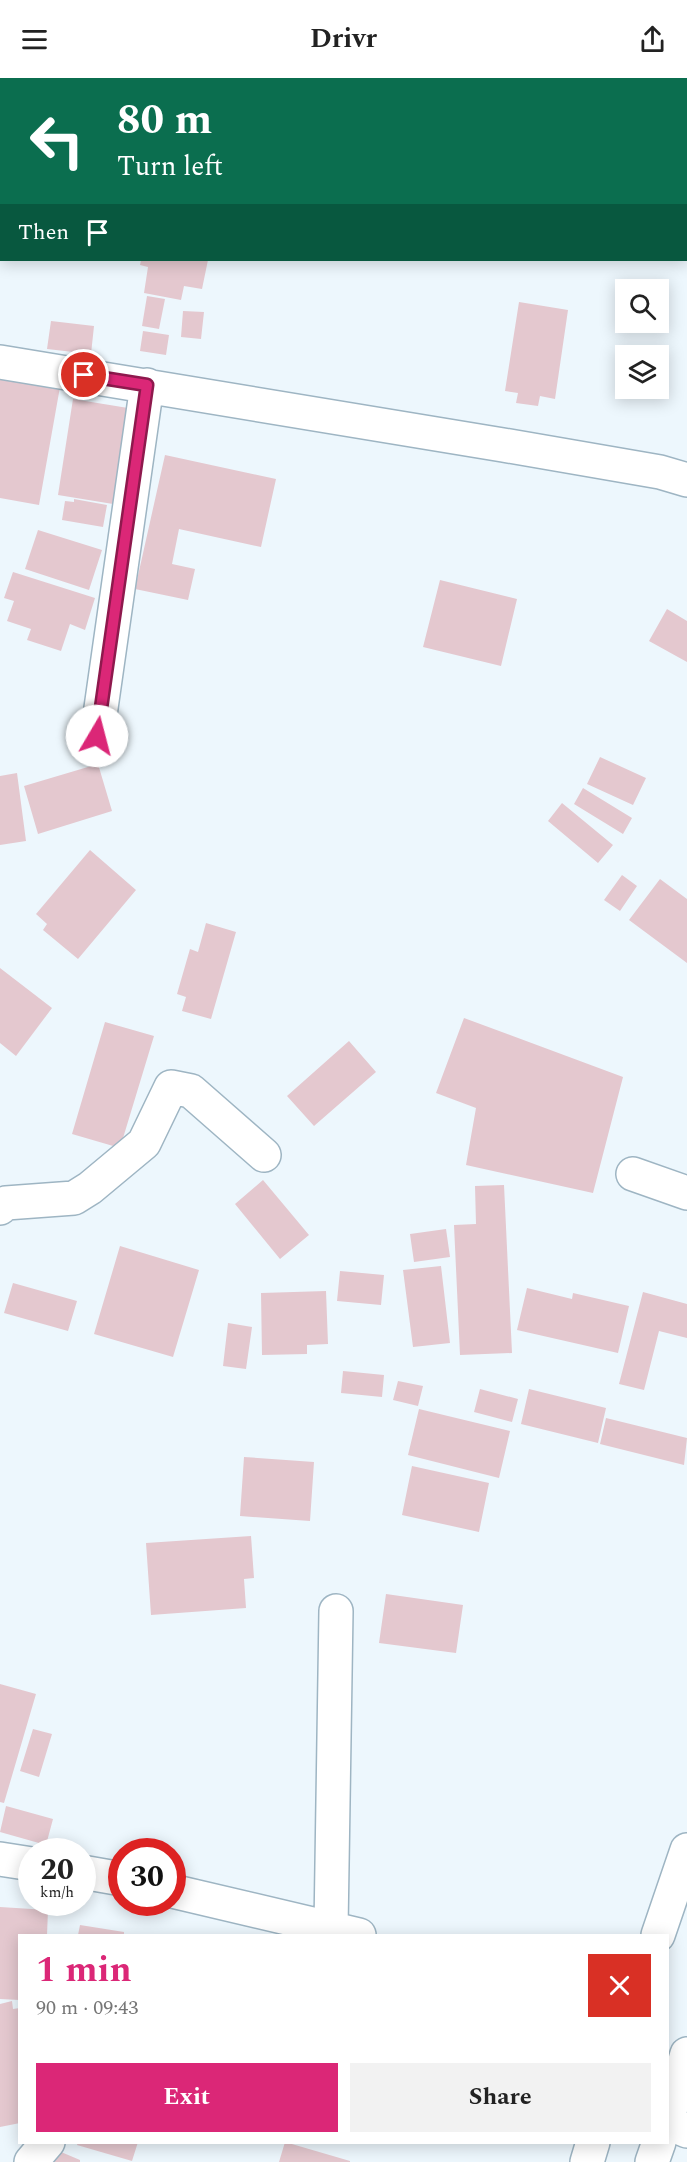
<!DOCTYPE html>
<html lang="en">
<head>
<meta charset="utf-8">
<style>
  body { margin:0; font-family:Spectral,serif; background:#f2f2f2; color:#222; height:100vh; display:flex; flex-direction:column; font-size:22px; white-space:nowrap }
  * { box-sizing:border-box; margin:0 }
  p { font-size:20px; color:#767676 }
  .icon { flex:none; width:33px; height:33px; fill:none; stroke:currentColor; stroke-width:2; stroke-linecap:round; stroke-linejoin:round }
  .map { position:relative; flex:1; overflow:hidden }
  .drawer { position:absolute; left:18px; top:1856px; width:651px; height:210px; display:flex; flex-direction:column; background:#fff; border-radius:0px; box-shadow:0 3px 15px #0003 }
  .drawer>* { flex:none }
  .hud { position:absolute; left:0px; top:0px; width:687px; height:183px; box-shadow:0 3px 15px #0003; background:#0b6e4f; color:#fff; overflow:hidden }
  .fabs { position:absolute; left:615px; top:201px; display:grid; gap:12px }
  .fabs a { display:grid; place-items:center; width:54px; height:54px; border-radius:0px; background:#fff; box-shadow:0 3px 15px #0003; font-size:30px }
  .speed { position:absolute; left:18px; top:1760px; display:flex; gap:12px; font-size:30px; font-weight:700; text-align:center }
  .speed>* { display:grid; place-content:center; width:78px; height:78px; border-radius:50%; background:#fff; box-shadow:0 3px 15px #0003; line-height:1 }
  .speed small { font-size:15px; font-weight:400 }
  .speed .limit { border:9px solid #d22; background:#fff; color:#111 }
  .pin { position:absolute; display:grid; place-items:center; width:51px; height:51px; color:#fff; margin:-26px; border:3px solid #fff; border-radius:50%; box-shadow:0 2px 6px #0007 }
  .me { position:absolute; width:66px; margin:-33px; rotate:8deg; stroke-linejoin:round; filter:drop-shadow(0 0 4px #0008) }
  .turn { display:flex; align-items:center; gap:21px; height:126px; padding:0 18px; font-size:27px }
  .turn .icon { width:78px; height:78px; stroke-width:2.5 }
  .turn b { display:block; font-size:42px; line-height:51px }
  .then { display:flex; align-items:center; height:57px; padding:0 18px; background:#0003; gap:12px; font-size:22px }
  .round { display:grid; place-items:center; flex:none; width:63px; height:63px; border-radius:0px; background:#f2f2f2 }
  .headline { display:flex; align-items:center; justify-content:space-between; height:102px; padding:0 18px }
  h1 { font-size:36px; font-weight:700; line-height:45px; color:#db2777 }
  .action { display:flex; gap:12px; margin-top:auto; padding:12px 18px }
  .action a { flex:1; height:69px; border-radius:0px; background:#db2777; color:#fff; font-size:24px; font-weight:700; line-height:69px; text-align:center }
  .action a+a { background:#f2f2f2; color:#222 }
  header { display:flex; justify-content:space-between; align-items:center; height:78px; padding:0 18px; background:#fff; font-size:27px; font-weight:700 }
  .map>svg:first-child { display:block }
  .building { fill:#e4c8cf }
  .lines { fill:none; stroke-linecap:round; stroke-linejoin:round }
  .minor-casing { stroke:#9eb5c3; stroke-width:36 }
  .highway-casing { stroke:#9eb5c3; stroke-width:36 }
  .minor { stroke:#fff; stroke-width:33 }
  .highway { stroke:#fff; stroke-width:33 }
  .route-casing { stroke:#8e194d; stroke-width:15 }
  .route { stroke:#db2777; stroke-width:10 }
</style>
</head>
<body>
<header><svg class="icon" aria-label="menu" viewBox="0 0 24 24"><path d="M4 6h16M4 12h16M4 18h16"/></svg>Drivr<svg class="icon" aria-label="share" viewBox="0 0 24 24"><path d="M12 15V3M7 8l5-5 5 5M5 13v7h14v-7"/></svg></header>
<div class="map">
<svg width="687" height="2084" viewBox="0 0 687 2084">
  <rect width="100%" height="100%" fill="#edf7fd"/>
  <path class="building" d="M141,182h67l-6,29 -18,-3 -3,14 -37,-7 4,-26 -8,-2z
    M147,218l18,3 -6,30 -17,-3z
    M519,224l49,8 -13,89 -15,-3 -2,10 -22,-3 2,-10 -13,-2z
    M183,233l21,1 -3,27 -20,-2z
    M51,243l43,5 -3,28 -44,-5z
    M143,253l26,4 -3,20 -26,-4z
    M0,298l60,11 -21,118 -39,-7z
    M73,321l55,9 -15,96 -55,-9z
    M165,377l111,24 -15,68 -82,-18 -7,35 23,5 -7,31 -53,-11z
    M74,421l33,6 -4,22 -41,-7 3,-19 9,1z
    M38,452l64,20 -13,40 -64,-21z
    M13,494l82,26 -10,32 -15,-6 -9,27 -34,-11 4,-11 -24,-8 7,-20 -10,-3z
    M440,502l77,19 -16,67 -78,-19z
    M667,531l20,12v41l-38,-21z
    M600,679l46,21 -13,27 -46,-21z
    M98,686l14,47 -74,23 -14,-48z
    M17,695l9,68 -26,4v-69z
    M583,710l49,30 -9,16 -49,-30z
    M562,725l51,42 -15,18 -50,-42z
    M90,772l46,40 -58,69 -35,-29 4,-6 -11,-10z
    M622,797l15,11 -17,25 -16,-11z
    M660,801l27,20v64l-58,-43z
    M206,845l30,9 -25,87 -29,-8 4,-14 -9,-3 13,-45 8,3z
    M0,890l52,40 -36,48 -16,-13z
    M464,940l159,59 -30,116 -127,-28 10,-57 -40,-15z
    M105,944l49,14 -34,112 -48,-14z
    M349,963l27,31 -62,54 -27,-30z
    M263,1102l46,55 -29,24 -45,-55z
    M504,1107l8,168 -52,2 -6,-130 22,-1 -1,-38z
    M446,1151l4,28 -36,5 -4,-28z
    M120,1168l79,24 -26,87 -79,-23z
    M441,1188l9,77 -37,4 -10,-77z
    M340,1193l44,4 -3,30 -44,-4z
    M13,1205l64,18 -9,30 -64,-18z
    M527,1210l45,11 1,-6 56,13 -11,47 -101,-23z
    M326,1213l2,53 -21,1v9l-45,1 -1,-62z
    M643,1214l44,12v34l-28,-7 -15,59 -25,-6z
    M228,1245l24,4 -6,42 -23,-3z
    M343,1293l41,4 -2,22 -41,-4z
    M398,1303l25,5 -5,20 -25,-6z
    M480,1311l38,10 -6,23 -38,-10z
    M529,1311l77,19 -8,35 -77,-19z
    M419,1331l91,22 -11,47 -91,-23z
    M606,1340l81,20 -3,27 -84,-21z
    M244,1379l70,5 -4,59 -70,-5z
    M412,1388l77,17 -10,49 -77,-17z
    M251,1458l3,42 -10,1 2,29 -95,7 -5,-72z
    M386,1516l77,11 -7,48 -77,-10z
    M0,1606l36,10 -32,109 -4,-1z
    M33,1651l19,5 -13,43 -19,-6z
    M6,1728l47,13 -7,26 -46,-13z
    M0,1829l48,3 -1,25h-27v65l-20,-1z
    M80,1847l44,7v3h-46z
    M12,1923l1,8 7,-1v115l-20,4v-123z
    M78,2064h60l-6,19 -55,-16z
    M285,2064l65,19v1h-71z
    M54,2071l26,11v2h-31z"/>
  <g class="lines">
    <g class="minor-casing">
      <path id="minor" d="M654,0l4,2
        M686,14l1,1
        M0,284l503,83 157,27 27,8
        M97,658l50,-351
        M633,1096l54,19
        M0,1130l6,-5 68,-5 16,-10 54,-45 27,-56 20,4 73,64
        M0,1781l32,5
        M82,1794l40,7
        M172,1813l187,44
        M331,1850l5,-317
        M668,2045l19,8
        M31,2084l17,-20"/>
    </g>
    <g class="highway-casing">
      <path id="highway" d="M658,1857l29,-85
        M668,2039l19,-63
        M587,2084l6,-20
        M652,2084l7,-20"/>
    </g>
    <use href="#minor" class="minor"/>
    <use href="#highway" class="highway"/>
  </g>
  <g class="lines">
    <g class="route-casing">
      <path id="route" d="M84,297l63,10 -50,351"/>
    </g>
    <use href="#route" class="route"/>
  </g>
</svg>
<div class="fabs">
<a><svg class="icon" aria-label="search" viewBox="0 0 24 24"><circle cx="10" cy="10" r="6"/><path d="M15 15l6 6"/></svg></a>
<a><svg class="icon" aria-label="layers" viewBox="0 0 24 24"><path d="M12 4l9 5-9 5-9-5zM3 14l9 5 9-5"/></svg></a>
</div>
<div class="speed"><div>20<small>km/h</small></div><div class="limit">30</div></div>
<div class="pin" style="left:84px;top:297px;background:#d93025"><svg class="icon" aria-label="arrive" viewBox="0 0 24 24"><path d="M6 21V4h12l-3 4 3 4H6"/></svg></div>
<svg class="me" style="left:97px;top:658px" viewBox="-20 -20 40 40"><circle r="19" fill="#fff"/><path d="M0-13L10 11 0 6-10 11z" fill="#db2777"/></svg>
<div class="hud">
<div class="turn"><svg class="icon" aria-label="left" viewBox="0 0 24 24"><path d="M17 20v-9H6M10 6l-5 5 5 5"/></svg><div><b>80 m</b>Turn left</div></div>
<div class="then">Then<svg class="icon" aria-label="arrive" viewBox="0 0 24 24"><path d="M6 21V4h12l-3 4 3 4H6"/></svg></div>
</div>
<section class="drawer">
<div class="headline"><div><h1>1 min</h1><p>90 m · 09:43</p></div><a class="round" style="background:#d93025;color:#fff"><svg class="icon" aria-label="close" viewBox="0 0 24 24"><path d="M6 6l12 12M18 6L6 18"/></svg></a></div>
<div class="action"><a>Exit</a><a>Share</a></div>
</section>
</div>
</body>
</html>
